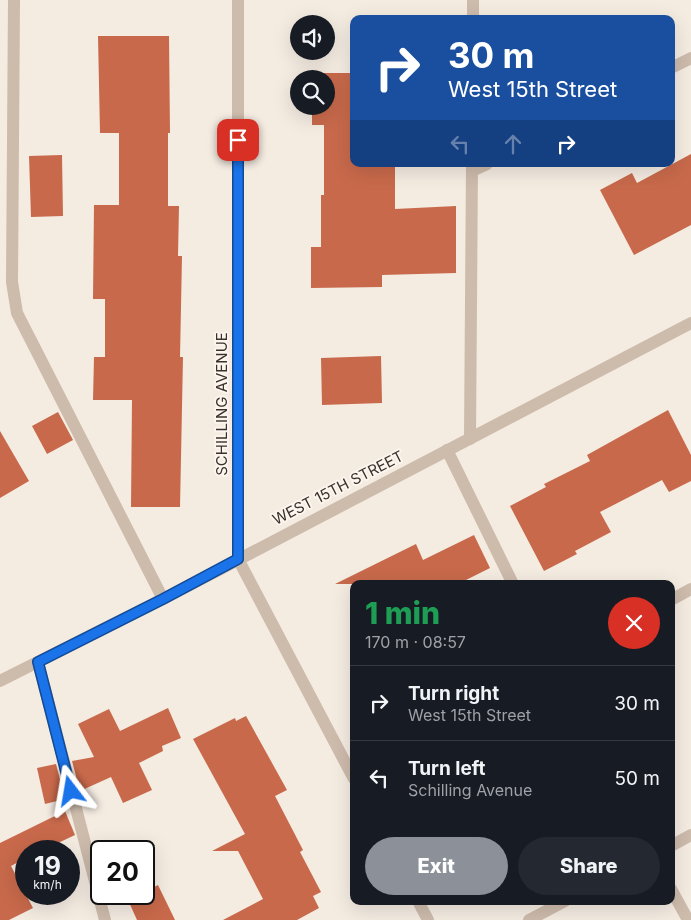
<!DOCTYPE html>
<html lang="en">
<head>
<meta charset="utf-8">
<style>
  body { margin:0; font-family:Inter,sans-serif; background:#242831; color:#f1f3f6; height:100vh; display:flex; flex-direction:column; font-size:19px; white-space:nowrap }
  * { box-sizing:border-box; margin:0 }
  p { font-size:16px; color:#9ea1a6 }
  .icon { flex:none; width:28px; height:28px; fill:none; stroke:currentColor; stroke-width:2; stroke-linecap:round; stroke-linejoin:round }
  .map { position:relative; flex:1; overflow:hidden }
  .drawer { position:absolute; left:350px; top:580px; width:325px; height:325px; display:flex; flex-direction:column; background:#171b24; border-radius:10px; box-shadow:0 5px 20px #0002 }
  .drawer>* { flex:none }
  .top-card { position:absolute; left:350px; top:15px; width:325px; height:152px; border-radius:10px; box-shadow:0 5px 20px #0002; background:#1a4fa0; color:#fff; overflow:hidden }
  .controls { position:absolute; left:290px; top:15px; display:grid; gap:10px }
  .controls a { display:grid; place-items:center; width:45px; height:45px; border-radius:50%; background:#171b24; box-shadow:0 5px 20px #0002; font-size:25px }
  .speed { position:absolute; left:15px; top:840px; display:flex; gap:10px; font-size:25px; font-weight:700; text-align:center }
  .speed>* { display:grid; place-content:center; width:65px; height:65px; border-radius:50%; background:#171b24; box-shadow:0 5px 20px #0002; line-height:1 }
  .speed small { font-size:12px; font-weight:400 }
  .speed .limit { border:2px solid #111; border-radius:8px; background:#fff; color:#111 }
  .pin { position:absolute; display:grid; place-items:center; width:42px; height:42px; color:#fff; margin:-21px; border-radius:10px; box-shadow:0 2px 8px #0006 }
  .me { position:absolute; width:55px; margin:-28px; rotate:346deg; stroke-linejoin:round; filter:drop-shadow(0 0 4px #0008) }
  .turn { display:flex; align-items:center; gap:18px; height:105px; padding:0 15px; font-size:22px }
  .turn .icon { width:65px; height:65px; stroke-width:2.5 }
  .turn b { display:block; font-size:35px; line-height:42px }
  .lanes { display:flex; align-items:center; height:48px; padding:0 15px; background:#0003; justify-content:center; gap:25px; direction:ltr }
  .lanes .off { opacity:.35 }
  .round { display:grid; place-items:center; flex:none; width:52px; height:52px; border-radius:26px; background:#242831 }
  .summary { display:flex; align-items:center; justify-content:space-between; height:85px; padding:0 15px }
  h1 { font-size:30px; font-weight:800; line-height:38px; color:#1e9e55 }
  .cta { display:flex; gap:10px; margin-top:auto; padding:10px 15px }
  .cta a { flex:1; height:58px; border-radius:30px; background:#8c9099; color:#fff; font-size:20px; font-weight:800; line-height:58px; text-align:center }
  .cta a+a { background:#242831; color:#f1f3f6 }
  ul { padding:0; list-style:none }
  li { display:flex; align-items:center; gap:15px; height:75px; padding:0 15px; border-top:1px solid #363941 }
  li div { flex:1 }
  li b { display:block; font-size:19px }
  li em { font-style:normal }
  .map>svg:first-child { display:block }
  .building { fill:#c8694b }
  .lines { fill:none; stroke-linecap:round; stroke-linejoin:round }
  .service { stroke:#cdbbac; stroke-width:12 }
  .minor { stroke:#cdbbac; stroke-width:12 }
  .route-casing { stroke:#114b97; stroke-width:12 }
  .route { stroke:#1a73e8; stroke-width:9 }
  .labels { text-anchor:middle; stroke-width:4; stroke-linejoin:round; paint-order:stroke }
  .street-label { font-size:15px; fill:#3b302b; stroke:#fbf5ee }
</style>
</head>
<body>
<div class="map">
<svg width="691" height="920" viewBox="0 0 691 920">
  <rect width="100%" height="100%" fill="#f4ebe1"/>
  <path class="building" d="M98,36h71l1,97h-2v73h11l-1,50h4l-2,101h3l-3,150h-49l1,-107h-39l1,-43h11v-58h-12l1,-94h25v-72h-19z
    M312,73h42v91h41v45l61,-3v67l-74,2v12l-71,1v-41h10v-52h3v-70h-12v-19h14v-27h-14z
    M691,154v71l-57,30 -34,-65 32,-17 5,10z
    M62,155l1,61 -32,1 -2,-61z
    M381,356l1,47 -60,2 -1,-47z
    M668,410l23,45v26l-22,11 -7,-12 -62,32 11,20 -36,19 2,3 -33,17 -34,-65 36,-19 -2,-3 46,-23 -3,-6z
    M58,412l15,28 -26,14 -15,-28z
    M0,431l29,50 -29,17z
    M474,535l16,33 -32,16h-123l81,-40 7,16z
    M168,708l13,30 -19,8 1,5 -24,12 13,27 -29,13 -12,-26 -31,14 -8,-30 22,-4 -16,-33 31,-15 11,22z
    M246,716l41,74 -12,6 28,54 -3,2 21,40 -8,4 6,12 -22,12h-74l40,-21 -25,-48h-26l33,-17 -52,-95 42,-21 1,3z
    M56,764l9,35 -20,5 -8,-36z
    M65,811l10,24 -34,16h-15v7l-15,8 22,42 -24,12h-9v-77z
    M158,885l17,35h-38l-9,-20 16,-6v-2z"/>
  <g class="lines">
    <path class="service" d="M14,0l-2,282 5,31 146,286
      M473,19v-19
      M671,68l20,-10
      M472,171l15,-7
      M470,439l2,-275
      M447,450l66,134
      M671,600l20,-11
      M38,662l67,258
      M671,889l17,31"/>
    <path class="minor" d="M238,0v559l116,220
      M0,681l163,-82 528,-276
      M671,846l20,-11
      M418,901l10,19
      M529,920l36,-19"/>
  </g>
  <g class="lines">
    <g class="route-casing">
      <path id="route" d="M71,791l-33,-129 125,-63 75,-40v-419"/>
    </g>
    <use href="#route" class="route"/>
  </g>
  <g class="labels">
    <g class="street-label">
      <text transform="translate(222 404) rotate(-90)" y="5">SCHILLING AVENUE</text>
      <text transform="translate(338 488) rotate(-27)" y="5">WEST 15TH STREET</text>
    </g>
  </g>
</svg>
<div class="controls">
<a><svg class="icon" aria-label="sound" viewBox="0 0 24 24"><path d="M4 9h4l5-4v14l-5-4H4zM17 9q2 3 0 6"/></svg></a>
<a><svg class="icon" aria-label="search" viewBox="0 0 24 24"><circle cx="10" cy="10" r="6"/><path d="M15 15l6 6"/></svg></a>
</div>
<div class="speed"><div>19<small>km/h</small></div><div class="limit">20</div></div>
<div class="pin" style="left:238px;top:140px;background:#d93025"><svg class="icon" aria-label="arrive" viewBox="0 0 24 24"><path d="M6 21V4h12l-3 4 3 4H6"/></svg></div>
<svg class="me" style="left:71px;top:791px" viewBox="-20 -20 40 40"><path d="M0-17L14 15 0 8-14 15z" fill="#1a73e8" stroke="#fff" stroke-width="4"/></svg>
<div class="top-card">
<div class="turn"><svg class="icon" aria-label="right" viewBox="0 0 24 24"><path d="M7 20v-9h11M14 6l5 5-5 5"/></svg><div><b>30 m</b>West 15th Street</div></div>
<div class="lanes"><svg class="icon off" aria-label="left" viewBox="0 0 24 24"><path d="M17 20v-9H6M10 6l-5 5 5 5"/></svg><svg class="icon off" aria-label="ahead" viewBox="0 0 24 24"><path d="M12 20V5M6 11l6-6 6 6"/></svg><svg class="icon" aria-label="right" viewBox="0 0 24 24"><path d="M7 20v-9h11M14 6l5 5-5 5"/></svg></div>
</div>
<section class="drawer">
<div class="summary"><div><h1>1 min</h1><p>170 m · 08:57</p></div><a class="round" style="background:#d93025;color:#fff"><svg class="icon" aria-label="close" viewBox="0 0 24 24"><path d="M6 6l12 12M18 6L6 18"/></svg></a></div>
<ul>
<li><svg class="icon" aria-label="right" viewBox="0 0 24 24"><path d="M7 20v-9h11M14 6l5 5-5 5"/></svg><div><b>Turn right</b><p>West 15th Street</p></div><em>30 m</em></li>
<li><svg class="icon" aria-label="left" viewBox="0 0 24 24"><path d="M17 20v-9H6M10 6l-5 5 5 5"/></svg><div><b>Turn left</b><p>Schilling Avenue</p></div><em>50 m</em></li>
</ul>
<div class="cta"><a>Exit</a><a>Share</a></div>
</section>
</div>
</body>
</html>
